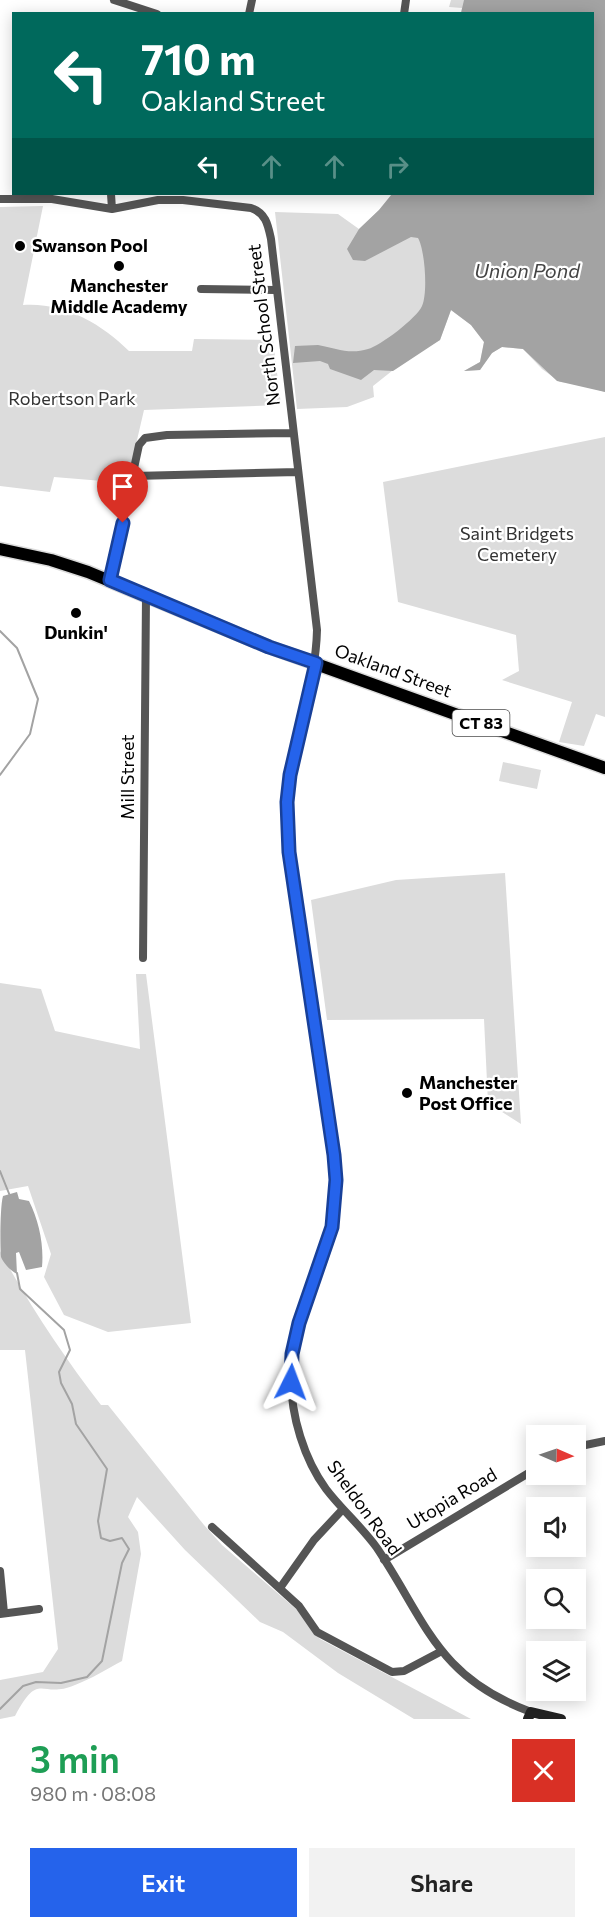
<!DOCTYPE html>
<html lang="en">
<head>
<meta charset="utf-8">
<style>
  body { margin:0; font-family:Commissioner,sans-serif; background:#f2f2f2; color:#222; height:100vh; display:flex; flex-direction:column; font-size:22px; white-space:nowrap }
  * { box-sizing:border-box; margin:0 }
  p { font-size:20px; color:#767676 }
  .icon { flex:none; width:33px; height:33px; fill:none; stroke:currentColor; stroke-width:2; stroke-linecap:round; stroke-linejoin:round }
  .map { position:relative; height:1719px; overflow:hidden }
  .side { display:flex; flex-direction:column; background:#fff; flex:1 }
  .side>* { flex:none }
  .hud { position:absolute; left:12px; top:12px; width:582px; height:183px; border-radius:0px; box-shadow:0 3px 15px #0003; background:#00695c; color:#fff; overflow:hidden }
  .needle { width:39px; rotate:92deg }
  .fabs { position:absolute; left:526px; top:1425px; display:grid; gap:12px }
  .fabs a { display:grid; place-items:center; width:60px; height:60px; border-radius:0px; background:#fff; box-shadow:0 3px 15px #0003; font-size:30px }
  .pin { position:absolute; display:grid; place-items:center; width:51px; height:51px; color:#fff; margin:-62px -26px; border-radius:50% 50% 50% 0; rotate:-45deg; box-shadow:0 0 6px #0007 }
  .pin .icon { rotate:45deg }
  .me { position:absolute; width:66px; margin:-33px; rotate:3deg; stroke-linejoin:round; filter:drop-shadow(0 0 4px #0008) }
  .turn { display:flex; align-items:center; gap:21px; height:126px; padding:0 30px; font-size:27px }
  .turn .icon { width:78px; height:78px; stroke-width:2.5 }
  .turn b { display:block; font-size:42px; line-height:51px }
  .lanes { display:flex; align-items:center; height:57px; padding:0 30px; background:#0003; justify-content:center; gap:30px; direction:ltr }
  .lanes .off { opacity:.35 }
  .round { display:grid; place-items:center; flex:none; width:63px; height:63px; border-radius:0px; background:#f2f2f2 }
  .head { display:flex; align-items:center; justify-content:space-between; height:102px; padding:0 30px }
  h1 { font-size:36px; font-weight:600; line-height:45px; color:#1e9e55 }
  .primary-button { display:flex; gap:12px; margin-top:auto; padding:12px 30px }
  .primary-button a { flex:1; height:69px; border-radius:0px; background:#2563eb; color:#fff; font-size:24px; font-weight:600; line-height:69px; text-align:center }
  .primary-button a+a { background:#f2f2f2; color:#222 }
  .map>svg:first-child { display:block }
  .green { fill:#dcdcdc }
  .water { fill:#a3a3a3 }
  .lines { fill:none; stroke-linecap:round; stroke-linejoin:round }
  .stream { stroke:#a3a3a3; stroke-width:2 }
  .primary-casing { stroke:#dbdbdb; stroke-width:15 }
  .street { stroke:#555; stroke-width:8 }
  .secondary { stroke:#222; stroke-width:10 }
  .primary { stroke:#000; stroke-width:12 }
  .route-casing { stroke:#184099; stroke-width:15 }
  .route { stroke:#2563eb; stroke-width:10 }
  .poi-dot { fill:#000; stroke:#fff; stroke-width:2 }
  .labels { text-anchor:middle; stroke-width:4.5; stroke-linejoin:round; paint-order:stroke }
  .shield { fill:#fff; stroke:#4c4c4c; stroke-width:1.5 }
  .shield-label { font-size:16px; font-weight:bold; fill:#000 }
  .poi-label { font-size:18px; font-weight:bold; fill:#000; stroke:#fff; text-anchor:start }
  .street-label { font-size:18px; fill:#000; stroke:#fff }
  .park-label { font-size:18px; fill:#333; stroke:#fff }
  .water-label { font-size:20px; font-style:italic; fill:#444; stroke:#fff }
</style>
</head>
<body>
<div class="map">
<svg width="605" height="1719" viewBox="0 0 605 1719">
  <rect width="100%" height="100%" fill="#fff"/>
  <path class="green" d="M451,0h154v392l-31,-9 -14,-1 -18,-13 -19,-20 -21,-2 -10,6 -12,17 -16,1 16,-9 4,-20 -13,-17 -20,-15 -11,30 -33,19 -34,27 1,11 -27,10 -50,2 -22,-197 63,2 21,15 20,-19 13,-16h200v-180h-131l1,-6 -13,-1z
    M43,206l-20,99c40,-3 78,18 106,46h63l2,-12 79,1 8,65 -137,5 -17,73 -73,-6 -4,15 -50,-6v-279z
    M605,437v280l-9,-3 -12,32 -25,-4 13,-40 -70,-22 17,-9 -3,-36 -118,-33 -15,-120z
    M503,762l38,8 -4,19 -38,-8z
    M505,873l16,251 -33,-21 -4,-84 -157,1 -16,-120 85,-20z
    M136,974h10l45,349 -83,9 -44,-17 -20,-38 7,-23 -23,-68 -28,5v-208l41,6 14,42 85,18z
    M0,1251c29,54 64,106 101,154h7l96,120 18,20 74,64 24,30 151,80h-57l-76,-46 -55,-41 -23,-10 -75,-72 -48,-53 -9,20 10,15 3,22 -19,107c-15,8 -31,18 -47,24 -35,15 -35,-16 -60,31l-15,3v-39l43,-8 15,-23 -33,-299h-25z"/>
  <path class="water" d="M464,0h141v392l-48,-11 -34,-32 -21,-2 -10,6 -12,17 -16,1 16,-9 4,-20 -13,-17 -20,-15 -11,30 -47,31 -19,-1 -13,10 -31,-11 -2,-5 -8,-3 -27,2 2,-17c7,0 15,-1 23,-1 18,3 31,10 50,4 12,-3 49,-31 54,-43 6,-13 3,-56 -4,-68l-7,-1 -46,24 -12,-1 -6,-11 12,-20 20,-19 13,-16h200v-180l-131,-1z
    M17,1192l2,7 10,2c10,20 15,44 13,66l-16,3 -7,-18 -3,1 1,21c-6,-3 -13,-10 -16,-17 -1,-11 -1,-50 2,-61z"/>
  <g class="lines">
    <path class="stream" d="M0,631l17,17 21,51 -8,35 -30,41
      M0,1171l10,25
      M0,1709l23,-23 13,-4 25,1 26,-6 15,-16 20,-98 7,-14 -7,-11 -12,3 -9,-3 -3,-17 9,-52 -31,-45 -4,-20 -11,-21 -2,-11 11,-22 -6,-20 -44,-41 -3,-16"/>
    <g class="primary-casing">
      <path id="primary" d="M0,549l51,11 37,12 181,75 336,121"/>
    </g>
    <path class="street" d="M114,0l43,14
      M249,14l3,-14
      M404,14l2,-14
      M111,194l1,15
      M0,199h52l60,10 46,-9h25l68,8c15,5 17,17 20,31l46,391c-1,50 -20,95 -27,144 -4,26 -2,52 -1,78l47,328c0,15 -1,30 -3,45 -10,55 -40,92 -42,153 0,38 13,81 35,111 16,21 36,38 51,59 50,75 60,129 154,164
      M201,289l75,1
      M134,476l164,-4
      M110,580l29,-135 6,-7 22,-3 126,-2
      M143,958l3,-362
      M576,1447l29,-6
      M212,1527l87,79 18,26 75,40 12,-1 36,-19
      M384,1560l153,-92
      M0,1571l4,42
      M280,1588l34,-48 29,-31
      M0,1614l39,-5"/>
    <path class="secondary" d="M528,1719l3,-7 30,7"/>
    <use href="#primary" class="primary"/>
  </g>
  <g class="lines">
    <g class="route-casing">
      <path id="route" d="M123,523l-13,57 159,67 47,16 -26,112 -3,27 2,50 45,303 2,25 -4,47 -33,96 -7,31 -1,28"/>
    </g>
    <use href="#route" class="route"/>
  </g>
  <g class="poi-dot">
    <circle cx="20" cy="246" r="6"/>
    <circle cx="119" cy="266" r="6"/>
    <circle cx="76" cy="613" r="6"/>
    <circle cx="407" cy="1093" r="6"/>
  </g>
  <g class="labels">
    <rect class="shield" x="452.5" y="710" width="57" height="26" rx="4.5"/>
    <g class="shield-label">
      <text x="481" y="729">CT 83</text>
    </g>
    <g class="poi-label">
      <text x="32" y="252">Swanson Pool</text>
      <text x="119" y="292" text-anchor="middle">Manchester<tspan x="119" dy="21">Middle Academy</tspan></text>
      <text x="76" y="639" text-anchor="middle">Dunkin'</text>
      <text x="419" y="1089">Manchester<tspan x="419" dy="21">Post Office</tspan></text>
    </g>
    <g class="street-label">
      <text transform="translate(264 325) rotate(-97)" y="6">North School Street</text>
      <text transform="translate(393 671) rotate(20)" y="6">Oakland Street</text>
      <text transform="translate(128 777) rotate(-90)" y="6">Mill Street</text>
      <text transform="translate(452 1499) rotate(-31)" y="6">Utopia Road</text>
      <text transform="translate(364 1508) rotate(54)" y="6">Sheldon Road</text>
    </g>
    <g class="park-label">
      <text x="72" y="405">Robertson Park</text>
      <text x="517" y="540">Saint Bridgets<tspan x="517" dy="21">Cemetery</tspan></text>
    </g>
    <g class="water-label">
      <text x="527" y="278">Union Pond</text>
    </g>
  </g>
</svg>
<div class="fabs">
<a><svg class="needle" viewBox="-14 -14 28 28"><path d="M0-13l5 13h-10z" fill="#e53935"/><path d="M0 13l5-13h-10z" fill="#767676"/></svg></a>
<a><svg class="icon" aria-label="sound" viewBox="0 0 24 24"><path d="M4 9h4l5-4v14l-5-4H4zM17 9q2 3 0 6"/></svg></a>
<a><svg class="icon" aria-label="search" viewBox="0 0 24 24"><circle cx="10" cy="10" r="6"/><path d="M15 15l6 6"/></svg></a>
<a><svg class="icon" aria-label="layers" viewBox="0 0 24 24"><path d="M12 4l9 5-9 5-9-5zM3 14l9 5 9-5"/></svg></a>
</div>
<div class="pin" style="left:123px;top:523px;background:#d93025"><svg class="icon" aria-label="arrive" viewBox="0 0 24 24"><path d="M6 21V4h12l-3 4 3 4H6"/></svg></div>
<svg class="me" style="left:291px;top:1382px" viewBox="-20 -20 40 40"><path d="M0-17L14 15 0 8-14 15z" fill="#2563eb" stroke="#fff" stroke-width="4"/></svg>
<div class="hud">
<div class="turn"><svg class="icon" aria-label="left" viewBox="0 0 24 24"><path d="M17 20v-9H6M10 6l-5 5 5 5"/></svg><div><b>710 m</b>Oakland Street</div></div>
<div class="lanes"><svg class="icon" aria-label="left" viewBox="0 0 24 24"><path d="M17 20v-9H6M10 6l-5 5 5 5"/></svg><svg class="icon off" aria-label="ahead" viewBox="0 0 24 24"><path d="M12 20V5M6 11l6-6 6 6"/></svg><svg class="icon off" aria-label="ahead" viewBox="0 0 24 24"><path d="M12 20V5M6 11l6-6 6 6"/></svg><svg class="icon off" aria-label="right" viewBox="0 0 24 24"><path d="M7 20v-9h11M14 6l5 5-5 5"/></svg></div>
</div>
</div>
<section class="side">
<div class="head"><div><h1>3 min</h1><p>980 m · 08:08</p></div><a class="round" style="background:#d93025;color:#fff"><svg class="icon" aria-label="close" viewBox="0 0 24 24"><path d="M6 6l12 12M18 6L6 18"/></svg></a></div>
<div class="primary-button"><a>Exit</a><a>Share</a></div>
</section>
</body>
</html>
